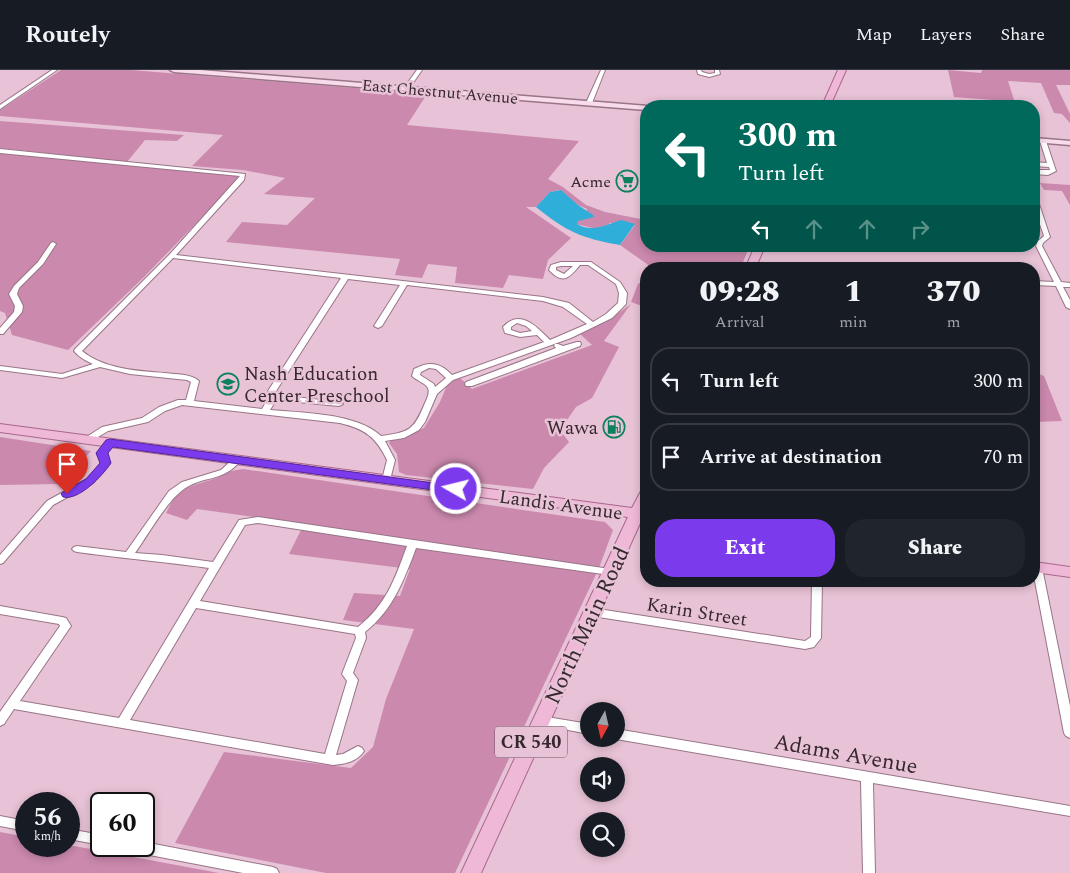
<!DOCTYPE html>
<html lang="en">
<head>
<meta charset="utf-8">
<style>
  body { margin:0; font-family:Spectral,serif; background:#20242c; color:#f1f3f6; height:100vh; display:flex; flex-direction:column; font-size:19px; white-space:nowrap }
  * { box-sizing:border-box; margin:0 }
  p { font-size:16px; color:#9ea1a6 }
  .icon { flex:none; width:28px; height:28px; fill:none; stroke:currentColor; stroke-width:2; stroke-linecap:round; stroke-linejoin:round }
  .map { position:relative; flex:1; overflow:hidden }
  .details { position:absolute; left:640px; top:192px; width:400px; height:325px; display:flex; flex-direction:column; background:#171b24; border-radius:20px; box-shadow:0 2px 8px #0003 }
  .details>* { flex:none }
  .top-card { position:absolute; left:640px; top:30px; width:400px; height:152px; border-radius:20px; box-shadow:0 2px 8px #0003; background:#00695c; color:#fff; overflow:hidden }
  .needle { width:32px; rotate:188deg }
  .fabs { position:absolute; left:580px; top:632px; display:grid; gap:10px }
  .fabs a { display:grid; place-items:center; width:45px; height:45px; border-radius:50%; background:#171b24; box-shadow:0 2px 8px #0003; font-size:25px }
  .speed { position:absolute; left:15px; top:722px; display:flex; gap:10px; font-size:25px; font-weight:700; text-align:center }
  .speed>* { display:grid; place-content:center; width:65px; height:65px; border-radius:50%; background:#171b24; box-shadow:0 2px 8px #0003; line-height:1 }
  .speed small { font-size:12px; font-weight:400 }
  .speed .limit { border:2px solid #111; border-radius:8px; background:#fff; color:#111 }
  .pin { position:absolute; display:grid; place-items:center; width:42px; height:42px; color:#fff; margin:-51px -21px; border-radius:50% 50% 50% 0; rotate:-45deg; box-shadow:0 0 5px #0007 }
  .pin .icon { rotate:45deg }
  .me { position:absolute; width:55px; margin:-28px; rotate:278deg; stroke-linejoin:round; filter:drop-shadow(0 0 4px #0008) }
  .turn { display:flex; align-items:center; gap:18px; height:105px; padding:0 15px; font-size:22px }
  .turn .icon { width:65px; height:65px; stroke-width:2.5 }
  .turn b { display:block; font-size:35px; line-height:42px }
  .lanes { display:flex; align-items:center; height:48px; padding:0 15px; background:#0003; justify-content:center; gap:25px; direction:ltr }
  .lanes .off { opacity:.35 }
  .eta { display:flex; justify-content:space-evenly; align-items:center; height:85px; text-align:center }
  .eta b { font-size:30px; font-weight:800; line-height:35px }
  .cta { display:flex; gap:10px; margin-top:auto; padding:10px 15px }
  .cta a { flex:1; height:58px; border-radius:20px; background:#7c3aed; color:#fff; font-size:20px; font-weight:800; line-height:58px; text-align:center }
  .cta a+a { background:#20242c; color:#f1f3f6 }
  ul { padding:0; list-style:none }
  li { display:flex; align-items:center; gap:15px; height:68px; margin:0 10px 8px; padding:0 5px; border:2px solid #363941; border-radius:20px }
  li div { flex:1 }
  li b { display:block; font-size:19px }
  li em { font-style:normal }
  header { display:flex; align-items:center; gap:30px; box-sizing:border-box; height:70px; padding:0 25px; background:#171b24; border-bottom:1px solid #363941 }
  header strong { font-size:24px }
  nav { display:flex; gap:28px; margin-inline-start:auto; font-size:18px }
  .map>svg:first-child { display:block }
  .green { fill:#cb89ad }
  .water { fill:#2eaed9 }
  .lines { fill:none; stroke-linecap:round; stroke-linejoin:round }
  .street-casing { stroke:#987587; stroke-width:2 }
  .secondary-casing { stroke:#987587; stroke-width:3 }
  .primary-casing { stroke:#a8678b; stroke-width:2 }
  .street { fill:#fff; fill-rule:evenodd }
  .secondary { fill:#f8dceb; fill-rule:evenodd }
  .primary { fill:#f0b8d7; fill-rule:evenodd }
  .route { fill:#7c3aed; stroke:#51269a }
  .labels { text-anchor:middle; stroke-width:5; stroke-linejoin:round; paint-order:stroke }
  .far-street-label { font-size:16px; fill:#36282f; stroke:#e8c2d6 }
  .far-poi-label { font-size:16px; fill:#36282f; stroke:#e8c2d6; text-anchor:end }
  .shield { fill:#e8c2d6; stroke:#6b5661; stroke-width:1 }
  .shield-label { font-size:18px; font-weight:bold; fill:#36282f }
  .poi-label { font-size:19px; fill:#36282f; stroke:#e8c2d6; text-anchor:start }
  .street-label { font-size:19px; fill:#36282f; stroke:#e8c2d6 }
  .near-street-label { font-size:22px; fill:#36282f; stroke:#e8c2d6 }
</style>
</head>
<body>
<header>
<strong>Routely</strong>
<nav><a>Map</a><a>Layers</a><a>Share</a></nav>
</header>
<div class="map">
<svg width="1070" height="803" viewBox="0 0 1070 803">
  <rect width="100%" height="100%" fill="#e8c2d6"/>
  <path class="green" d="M61,0h70l296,24 -20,31 172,16 -31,38 15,8 23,18 19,7 41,8v26h104l-10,23h-86l-34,-24 15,-20 -25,-2 -6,5h-11l-17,-4 4,-5 5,-2 2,-8 -9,-4 -18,-15 -10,2 -14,15h-10l45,31 -23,22 -5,19 -34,-4 -6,13 -48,-5 2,-16 -29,-3 -6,14 -27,-3 5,-16 -174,-17 16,-20 45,3 28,-27 -51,-4 21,-16 -42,-8 -51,-4 31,-31 -223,-19v-6z
    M948,0l33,3 1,-3h88v15h-14l14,29v9l-8,-9 -8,-1 -13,-30 -33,-2 8,25h-20l-3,-6 -39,-3z
    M0,51l184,14 -7,6 -32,-1 -18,22 -127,-14z
    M0,83l226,21 11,2v5l-93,96 -76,73 -56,-15 -7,-22 -5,-2z
    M1040,113l30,2v20l-8,-14 -18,-1z
    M646,209v26l-4,1 -11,-4 7,-18z
    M631,234l-27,37 15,6 -27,51 -16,9 -16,23 9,12 -25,26 -11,21 -127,-14 -7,-3 -2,-18 -8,-11 2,-3 33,-12 16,-26 8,-19 11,-6 13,12 120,-44 -13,-12 27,-11z
    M1034,302l10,4 18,45 -28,1z
    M0,367l91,14 -32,33 -59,1z
    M243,399l362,53 8,8 -14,38 -144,305h-129l-151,-30 49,-91 127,16 22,-21 13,-48 28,-70 -71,-9 11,-27 46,3 10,-27 -121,-15 15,-30 -107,-15 -10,11 -21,-7 12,-23 39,-12 14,-7z
    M0,762l26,5v9l43,-1 150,28h-219z"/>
  <path class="water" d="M561,120l17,15 15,10 1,2 -16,4 -1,3c16,9 28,1 44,-4l14,4 -15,21c-39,-7 -53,-13 -84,-38l14,-15z"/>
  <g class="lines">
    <g class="street-casing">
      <path id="street" d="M52,0h5l-57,39v-4z
        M417,0h5l-14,20h-4l-1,-1z
        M601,0h4l-13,33 -5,1 -1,-1z
        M697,0h4l1,2 7,2 6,-1v-3h4l1,4 -11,3 -11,-3z
        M1041,70l5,1 10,30 -8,4 -14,-1v-4h16l-1,-3 -15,-1v-4l13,1 -7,-22z
        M0,79l245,25 -1,6 -68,75 367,42 26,6 24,19 13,-8 12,-11 1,-10 -3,-9 -28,-19h-8c-11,13 -17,20 -31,5l2,-5 10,-3h30l29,20 7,11 -1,11 -14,14 -41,20 -118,42 -16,14 -12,28 -6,8 -15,8 -19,3 10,19 -5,20 -4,3 -4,-3 5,-20c-11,-23 -22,-31 -47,-37l-158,-18 -17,6 -17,11 -40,9 -20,12 -3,-1 -1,-2 1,-2 17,-11 40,-9 17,-11 19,-7h8l5,-18 -4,-2 -57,-6 -30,-7 -38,11 -62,-8v-4l62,8 31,-10c-7,-3 -14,-7 -19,-13l1,-2 94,-94 71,-79 -240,-23zM173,188l168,20 -73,113 1,6 -7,12 -68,-8 5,-20c-9,-8 -23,-6 -34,-8 -28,-2 -61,-4 -83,-22zM561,196h12l-9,8 -8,-4v-3zM348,209l52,6 -26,41 4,2 4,-2 25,-41 136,16 20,6 24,17 -37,16c-13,-13 -30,-32 -47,-13l2,6 15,4 17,-2 7,7 -92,33c-12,-13 -23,-14 -38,-6l-2,7c4,4 13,7 16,12 2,5 -1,11 -3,15 -11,27 -15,29 -44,33 -24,-23 -78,-23 -111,-26l6,-10 63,6 4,-2 -4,-2 -62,-7 -1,-4zM517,253l9,3 6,5 -12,2 -9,-3v-3zM429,298l7,1 10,9 -11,9 -1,-3 -14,-9 1,-3z
        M1034,126l3,2 13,39 -7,6 -1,3 19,36 9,1v4h-7l7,13v9l-4,-2 -10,-21 -22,-1v-4l20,1 -18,-36 2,-5 6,-5 -10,-29z
        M53,172l3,2 -13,20 -24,24 -2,6 6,12 -1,6 -19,22h-3v-6l14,-16 1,-6 -6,-12 5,-8 24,-24 13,-19z
        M751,193l68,4 3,2h-42l-31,-3v-2z
        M577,272h3l1,2 -1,2 -108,40h-6l-1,-2 1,-2 90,-34 -2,-2 1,-2h3l5,2z
        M110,370l4,3 -8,10 4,10 -17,20 -40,22 -50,58 -3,1v-9l47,-54 40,-22 15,-16 -4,-10 9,-12z
        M237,387l4,3c-18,22 -33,15 -54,27 -18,10 -39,48 -52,66l27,2 51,7 26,-42 19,-3 352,52 3,1 2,2 -2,2 -3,1 -194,-27c-12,32 -23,62 -51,84l1,6 -13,35 5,7 -22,75 7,-1 15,-8 4,2 2,3c-7,11 -20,13 -31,14l-319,-56 -10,15 -4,2v-14l60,-86 -1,-2 -59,-10v-8l62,11 4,1 5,8 -51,75 99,17 90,-150c-44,-6 -88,-10 -132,-16l-3,-1 -2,-2 2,-2 3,-1 49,6 43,-61 13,-9 39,-12 13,-12zM258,453l149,23c-12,33 -21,59 -49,81l-158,-26 45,-76zM196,538l159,26 1,4 -14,36 5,7 -22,73 -195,-34z
        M1037,495l3,1 2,2 28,138v32l-4,-2 -2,-3 -30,-157v-10z
        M812,511h10l-1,57 -7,9 -9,2 -213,-33 -4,-1 -1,-3 1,-3 4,-1 213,33 6,-4z
        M541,646l48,8v10l-52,-10 -2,-3 2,-3z
        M616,659l454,77v10l-197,-33 2,90h-12l-2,-92 -245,-42z
        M0,746l26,5v10l-26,-5z
        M69,759l32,6v10l-32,-6z
        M144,772l129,25 4,2 2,4h-36l-109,-21 -4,-2 -2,-4h16z"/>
    </g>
    <g class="secondary-casing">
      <path id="secondary" d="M170,0h30l448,36h-2v4l-472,-38z
        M1034,68l36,3v4l-36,-3z"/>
    </g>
    <g class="primary-casing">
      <path id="primary" d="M838,0h8l-16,36h-8z
        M755,176h10l-10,23h-10z
        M0,354l632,84 9,-17 5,-2v31l-4,-1 -161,354h-20l167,-356 -628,-85z
        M1034,492l36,5v10l-36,-5z"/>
    </g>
    <use href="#street" class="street"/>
    <use href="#secondary" class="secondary"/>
    <use href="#primary" class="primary"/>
  </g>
  <path class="route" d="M110,369l346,47 5,3 -5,4 -343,-46 -5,6 3,10c-8,12 -32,38 -48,34l-2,-3 2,-2 23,-13 14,-16 -4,-10 10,-13z"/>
  <defs>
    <g id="supermarket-ring" transform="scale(1.125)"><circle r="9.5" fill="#e8c2d6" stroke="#0d815e" stroke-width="1.5"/><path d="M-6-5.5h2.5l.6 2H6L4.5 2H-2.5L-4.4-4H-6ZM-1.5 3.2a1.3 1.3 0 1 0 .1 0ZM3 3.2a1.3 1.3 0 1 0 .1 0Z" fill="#0d815e"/></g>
    <g id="school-ring" transform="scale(1.125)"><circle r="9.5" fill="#e8c2d6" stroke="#0d815e" stroke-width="1.5"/><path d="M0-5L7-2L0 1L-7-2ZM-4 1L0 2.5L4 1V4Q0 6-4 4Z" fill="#0d815e"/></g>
    <g id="fuel-ring" transform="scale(1.125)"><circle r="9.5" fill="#e8c2d6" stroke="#0d815e" stroke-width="1.5"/><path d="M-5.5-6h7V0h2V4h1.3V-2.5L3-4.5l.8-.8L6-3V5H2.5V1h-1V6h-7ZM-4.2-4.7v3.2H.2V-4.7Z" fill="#0d815e"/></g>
  </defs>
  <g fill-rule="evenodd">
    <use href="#supermarket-ring" x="627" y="111"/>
    <use href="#school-ring" x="228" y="314"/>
    <use href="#fuel-ring" x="614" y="357"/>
  </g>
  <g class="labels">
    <g class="far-street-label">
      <text transform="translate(440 21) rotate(5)" y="6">East Chestnut Avenue</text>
    </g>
    <g class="far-poi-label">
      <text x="611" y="117">Acme</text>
    </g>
    <rect class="shield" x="495" y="656.5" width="72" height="31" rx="4"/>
    <g class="shield-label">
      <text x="531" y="678">CR 540</text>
    </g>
    <g class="poi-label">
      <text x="244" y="310">Nash Education<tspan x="244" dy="22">Center Preschool</tspan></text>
      <text x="598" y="364" text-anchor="end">Wawa</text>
    </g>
    <g class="street-label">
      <text transform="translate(561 434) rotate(8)" y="7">Landis Avenue</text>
      <text transform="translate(697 541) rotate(9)" y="7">Karin Street</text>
    </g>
    <g class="near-street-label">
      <text transform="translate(586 555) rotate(-65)" y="8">North Main Road</text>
      <text transform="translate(846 683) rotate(10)" y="8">Adams Avenue</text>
    </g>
  </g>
</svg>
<div class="fabs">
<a><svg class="needle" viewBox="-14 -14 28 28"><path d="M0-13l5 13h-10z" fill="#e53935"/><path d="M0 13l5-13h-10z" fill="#9ea1a6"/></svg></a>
<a><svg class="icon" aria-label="sound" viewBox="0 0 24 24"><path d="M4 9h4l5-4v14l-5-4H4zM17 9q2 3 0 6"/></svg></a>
<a><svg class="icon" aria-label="search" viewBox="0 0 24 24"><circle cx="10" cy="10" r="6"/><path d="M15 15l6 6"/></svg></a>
</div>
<div class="speed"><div>56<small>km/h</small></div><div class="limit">60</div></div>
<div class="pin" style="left:67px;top:424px;background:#d93025"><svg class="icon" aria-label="arrive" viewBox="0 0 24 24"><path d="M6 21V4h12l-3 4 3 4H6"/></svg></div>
<svg class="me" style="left:456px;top:419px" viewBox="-20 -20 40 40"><circle r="17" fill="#7c3aed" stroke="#fff" stroke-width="3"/><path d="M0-11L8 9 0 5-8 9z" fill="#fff"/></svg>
<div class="top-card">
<div class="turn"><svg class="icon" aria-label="left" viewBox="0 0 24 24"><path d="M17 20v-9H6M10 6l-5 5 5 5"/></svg><div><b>300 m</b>Turn left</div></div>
<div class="lanes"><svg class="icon" aria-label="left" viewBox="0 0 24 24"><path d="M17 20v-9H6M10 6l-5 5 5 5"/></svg><svg class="icon off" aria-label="ahead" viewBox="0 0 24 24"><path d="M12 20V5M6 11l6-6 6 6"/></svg><svg class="icon off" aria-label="ahead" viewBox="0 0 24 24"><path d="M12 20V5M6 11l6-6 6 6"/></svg><svg class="icon off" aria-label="right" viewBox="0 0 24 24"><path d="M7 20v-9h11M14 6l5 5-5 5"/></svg></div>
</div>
<section class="details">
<div class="eta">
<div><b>09:28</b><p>Arrival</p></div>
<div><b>1</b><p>min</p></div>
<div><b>370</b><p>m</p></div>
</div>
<ul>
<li><svg class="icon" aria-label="left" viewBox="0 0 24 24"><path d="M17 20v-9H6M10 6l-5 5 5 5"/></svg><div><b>Turn left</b></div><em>300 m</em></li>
<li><svg class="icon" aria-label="arrive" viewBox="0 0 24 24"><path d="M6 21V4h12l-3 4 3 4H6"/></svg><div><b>Arrive at destination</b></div><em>70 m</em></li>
</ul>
<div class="cta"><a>Exit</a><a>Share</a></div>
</section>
</div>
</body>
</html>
